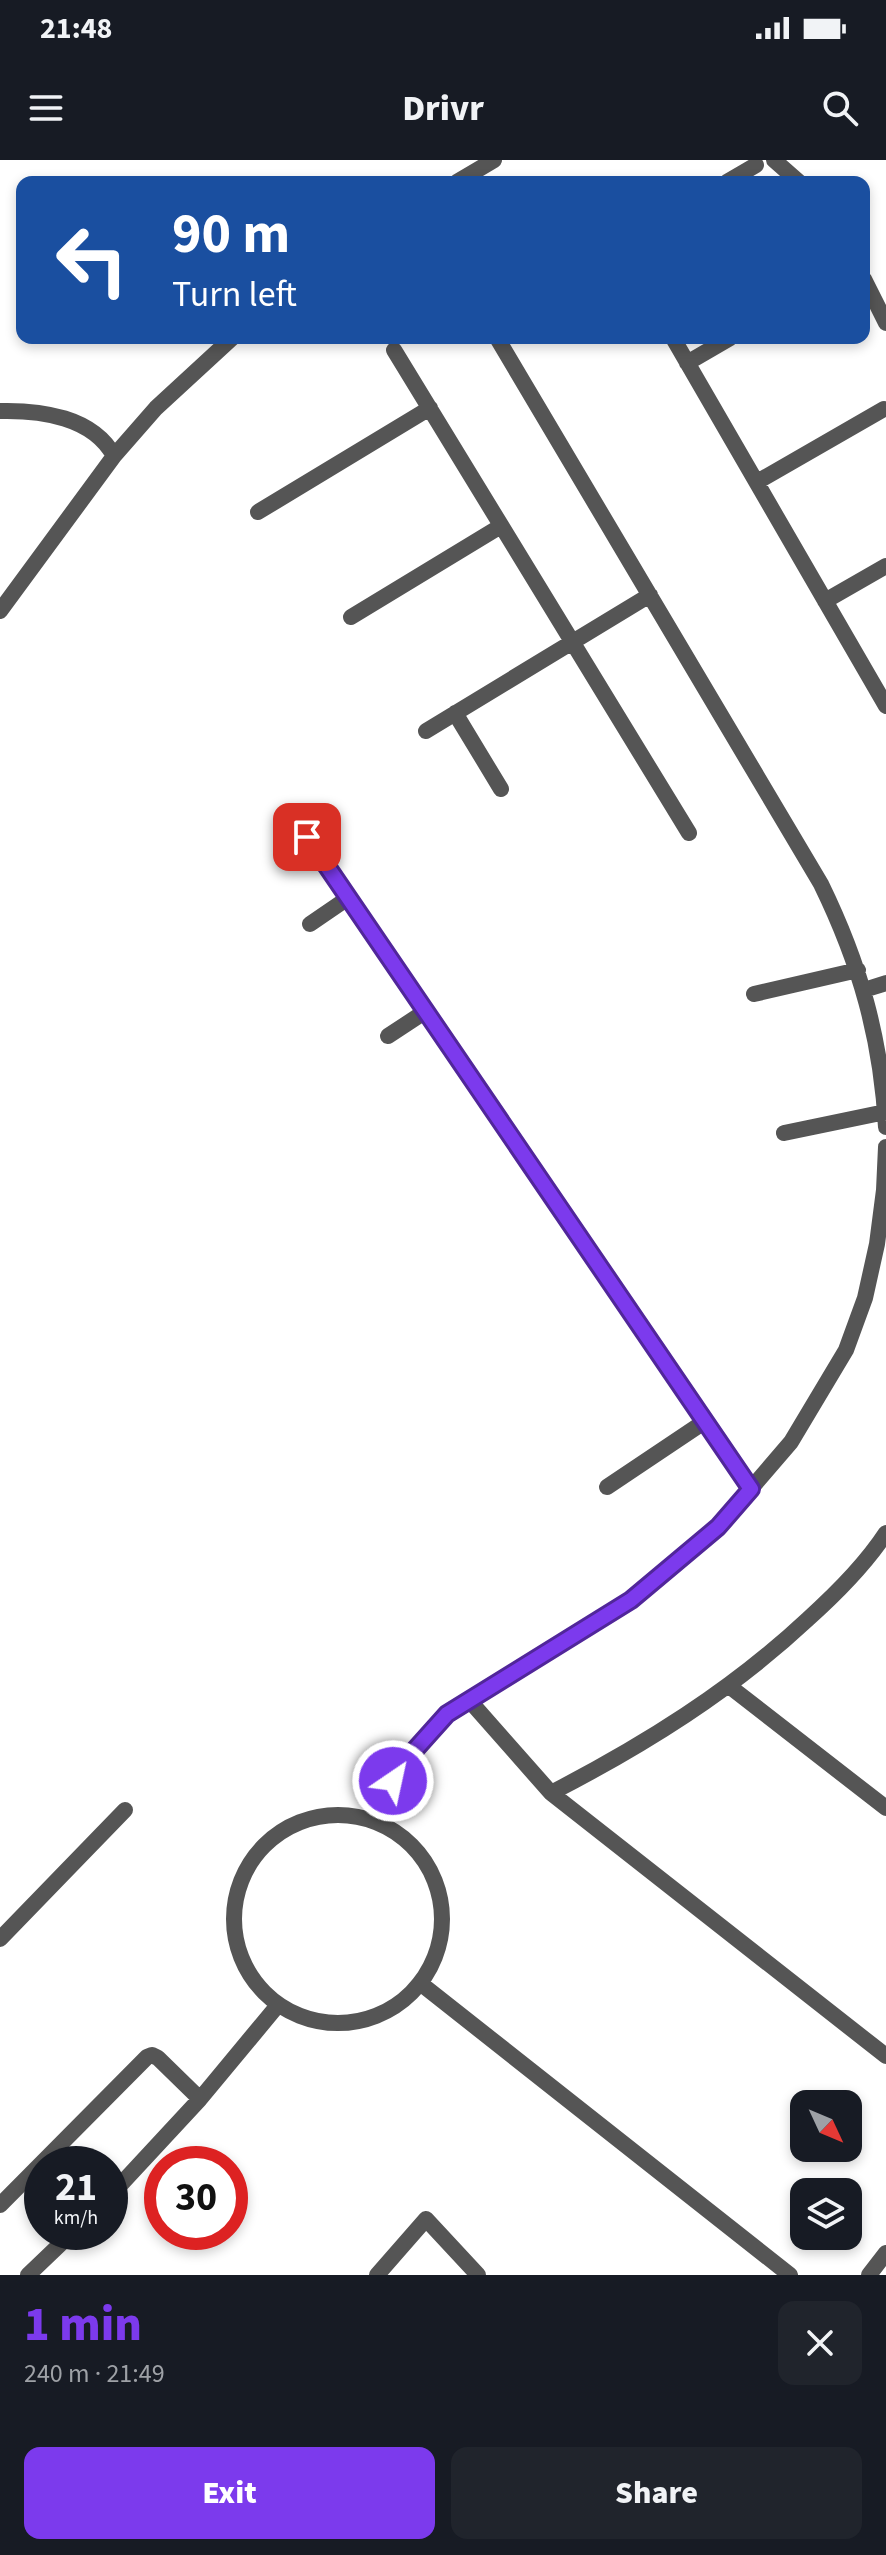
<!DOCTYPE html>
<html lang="en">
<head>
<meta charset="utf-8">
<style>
  body { margin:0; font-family:"Source Sans 3",sans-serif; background:#20242c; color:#f1f3f6; height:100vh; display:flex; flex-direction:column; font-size:30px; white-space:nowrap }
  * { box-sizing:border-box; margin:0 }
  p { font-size:26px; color:#9ea1a6 }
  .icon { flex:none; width:44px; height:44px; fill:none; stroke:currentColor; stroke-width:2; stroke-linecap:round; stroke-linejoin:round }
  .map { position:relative; height:2115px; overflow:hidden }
  .details { display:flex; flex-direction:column; background:#171b24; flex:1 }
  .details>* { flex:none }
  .hud { position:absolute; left:16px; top:16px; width:854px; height:168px; border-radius:16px; box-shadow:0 4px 12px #0003; background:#1a4fa0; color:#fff; overflow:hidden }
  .needle { width:52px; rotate:134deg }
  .controls { position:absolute; left:790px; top:1930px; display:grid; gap:16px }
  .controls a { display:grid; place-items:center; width:72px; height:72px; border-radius:16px; background:#171b24; box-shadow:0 4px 12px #0003; font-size:40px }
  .speed { position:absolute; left:24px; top:1986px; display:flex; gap:16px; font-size:40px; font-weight:700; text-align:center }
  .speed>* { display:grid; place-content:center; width:104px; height:104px; border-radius:50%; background:#171b24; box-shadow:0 4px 12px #0003; line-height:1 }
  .speed small { font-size:20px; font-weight:400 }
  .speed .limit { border:12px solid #d22; background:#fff; color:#111 }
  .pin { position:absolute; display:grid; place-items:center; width:68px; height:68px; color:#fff; margin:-34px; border-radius:16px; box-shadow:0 4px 12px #0006 }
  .me { position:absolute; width:88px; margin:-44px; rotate:34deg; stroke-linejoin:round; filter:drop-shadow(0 0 6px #0008) }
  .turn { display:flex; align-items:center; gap:28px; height:168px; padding:0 24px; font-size:36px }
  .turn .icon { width:104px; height:104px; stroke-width:2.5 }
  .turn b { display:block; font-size:56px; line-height:68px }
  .round { display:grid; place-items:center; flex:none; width:84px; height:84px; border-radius:16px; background:#20242c }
  .head { display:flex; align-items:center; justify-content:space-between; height:136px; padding:0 24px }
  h1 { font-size:48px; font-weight:800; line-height:60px; color:#7c3aed }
  .button { display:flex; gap:16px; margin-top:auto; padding:16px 24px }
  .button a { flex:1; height:92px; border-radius:16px; background:#7c3aed; color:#fff; font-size:32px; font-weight:800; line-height:92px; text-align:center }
  .button a+a { background:#20242c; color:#f1f3f6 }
  .status { display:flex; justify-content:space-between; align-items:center; height:56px; padding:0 40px; background:#171b24; direction:ltr }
  .status svg { height:22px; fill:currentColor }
  header { display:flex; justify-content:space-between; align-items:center; height:104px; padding:0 24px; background:#171b24; font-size:36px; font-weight:800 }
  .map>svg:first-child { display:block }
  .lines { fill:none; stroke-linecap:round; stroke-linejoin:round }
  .lane { stroke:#555; stroke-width:16 }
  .street { stroke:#555; stroke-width:16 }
  .route-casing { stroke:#51269a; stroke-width:20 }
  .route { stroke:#7c3aed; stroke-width:14 }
</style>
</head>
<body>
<div class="status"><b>21:48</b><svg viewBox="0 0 49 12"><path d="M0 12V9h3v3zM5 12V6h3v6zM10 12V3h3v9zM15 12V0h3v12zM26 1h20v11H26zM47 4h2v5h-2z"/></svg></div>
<header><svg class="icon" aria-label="menu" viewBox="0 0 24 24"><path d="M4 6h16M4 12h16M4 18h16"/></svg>Drivr<svg class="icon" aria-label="search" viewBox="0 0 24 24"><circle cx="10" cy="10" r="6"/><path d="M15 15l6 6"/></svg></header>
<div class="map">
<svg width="886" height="2115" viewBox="0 0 886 2115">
  <rect width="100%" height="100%" fill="#fff"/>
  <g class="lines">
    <path class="lane" d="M774,0l25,22
      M864,119l22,44"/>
    <path class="street" d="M457,22l37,-22
      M727,22l29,-17
      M497,178l324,546c39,80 60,154 65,243
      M673,178l213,368
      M394,190l295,483
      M687,203l43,-25
      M0,251c41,-1 93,6 114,45
      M757,322l127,-73
      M258,352l172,-104
      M825,441l61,-35
      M0,451l114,-155 42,-48 76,-70
      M351,457l150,-91
      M455,553l46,76
      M426,571l224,-136
      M307,677l444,652
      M310,764l38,-26
      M864,830l22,-7
      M754,834l104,-24
      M388,876l38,-25
      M784,973l101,-21
      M607,1327l97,-65
      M729,1526l157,122
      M469,1540l82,93 335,263
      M551,1633c93,-48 180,-102 257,-174 29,-26 57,-54 78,-86
      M234 1759a104 104 0 1 1 208 0a104 104 0 1 1-208 0Z
      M372,1660l32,-58 43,-48 184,-114 87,-73 73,-85 55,-92 19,-52 12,-54 7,-54 2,-43
      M0,1779l125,-129
      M420,1823l370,292
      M110,2036l90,-97 78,-94
      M0,2045l147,-148 5,-2 6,3 42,41
      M28,2115l45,-43
      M377,2115l49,-56 52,56
      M869,2115l17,-22"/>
  </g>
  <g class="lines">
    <g class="route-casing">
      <path id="route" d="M307,677l444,652 -33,38 -87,73 -184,114 -43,48 -11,19"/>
    </g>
    <use href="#route" class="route"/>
  </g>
</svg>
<div class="controls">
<a><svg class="needle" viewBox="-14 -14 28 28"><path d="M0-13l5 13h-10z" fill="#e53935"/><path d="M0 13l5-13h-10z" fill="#9ea1a6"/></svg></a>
<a><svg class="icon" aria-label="layers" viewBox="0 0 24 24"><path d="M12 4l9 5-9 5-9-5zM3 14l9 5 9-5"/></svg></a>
</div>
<div class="speed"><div>21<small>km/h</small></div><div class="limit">30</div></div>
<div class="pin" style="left:307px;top:677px;background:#d93025"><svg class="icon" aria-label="arrive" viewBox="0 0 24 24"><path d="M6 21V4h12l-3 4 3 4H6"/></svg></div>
<svg class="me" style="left:393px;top:1621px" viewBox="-20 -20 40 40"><circle r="17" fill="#7c3aed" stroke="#fff" stroke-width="3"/><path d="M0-11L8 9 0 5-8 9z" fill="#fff"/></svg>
<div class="hud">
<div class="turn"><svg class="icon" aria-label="left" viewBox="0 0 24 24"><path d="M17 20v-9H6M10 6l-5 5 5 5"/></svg><div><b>90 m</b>Turn left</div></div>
</div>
</div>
<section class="details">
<div class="head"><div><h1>1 min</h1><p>240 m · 21:49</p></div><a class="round"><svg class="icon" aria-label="close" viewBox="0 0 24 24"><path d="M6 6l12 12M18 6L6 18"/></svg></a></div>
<div class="button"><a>Exit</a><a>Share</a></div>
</section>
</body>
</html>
